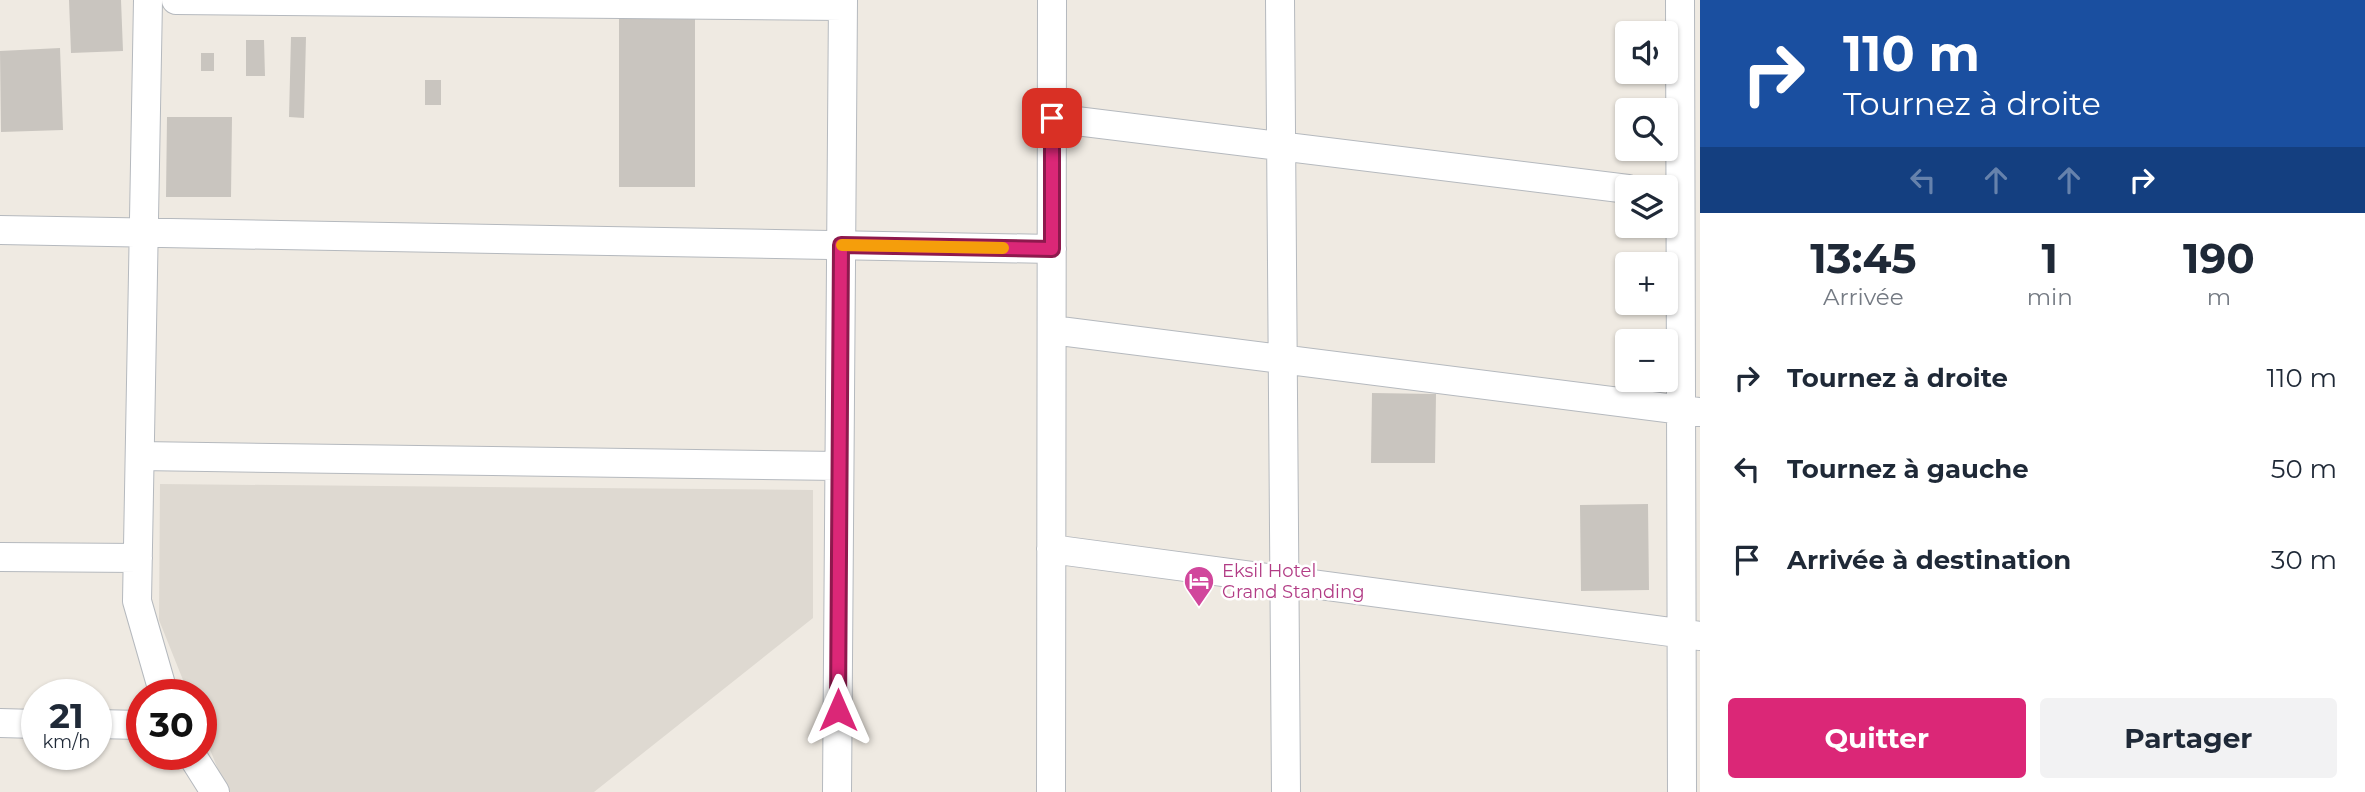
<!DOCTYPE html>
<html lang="fr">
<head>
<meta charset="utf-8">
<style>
  body { margin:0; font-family:Montserrat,sans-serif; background:#f2f2f3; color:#1f2937; height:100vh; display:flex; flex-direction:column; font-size:26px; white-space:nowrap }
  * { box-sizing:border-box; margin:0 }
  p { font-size:23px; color:#747a83 }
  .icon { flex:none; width:38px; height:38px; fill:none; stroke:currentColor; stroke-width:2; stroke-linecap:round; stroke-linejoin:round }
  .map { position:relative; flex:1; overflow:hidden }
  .panel { display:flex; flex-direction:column; background:#fff; width:665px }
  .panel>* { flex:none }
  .banner { background:#1a4fa0; color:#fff; overflow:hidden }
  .buttons { position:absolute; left:1615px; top:21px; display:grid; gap:14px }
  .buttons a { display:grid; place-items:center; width:63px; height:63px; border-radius:7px; background:#fff; box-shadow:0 2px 5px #0004; font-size:35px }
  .speed { position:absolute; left:21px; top:679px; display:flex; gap:14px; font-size:35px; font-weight:700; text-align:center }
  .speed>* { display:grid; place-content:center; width:91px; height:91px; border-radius:50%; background:#fff; box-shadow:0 2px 5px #0004; line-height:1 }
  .speed small { font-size:18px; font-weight:400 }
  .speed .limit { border:10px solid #d22; background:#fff; color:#111 }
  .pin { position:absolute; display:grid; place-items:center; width:60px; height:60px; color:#fff; margin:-30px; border-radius:14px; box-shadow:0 4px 10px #0006 }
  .me { position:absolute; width:77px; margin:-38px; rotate:0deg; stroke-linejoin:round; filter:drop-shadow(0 0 5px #0008) }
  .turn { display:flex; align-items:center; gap:24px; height:147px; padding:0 28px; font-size:32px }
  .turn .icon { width:91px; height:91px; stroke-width:2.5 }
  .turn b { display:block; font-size:49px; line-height:60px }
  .lanes { display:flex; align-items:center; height:66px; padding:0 28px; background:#0003; justify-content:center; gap:35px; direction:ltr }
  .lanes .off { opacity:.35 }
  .eta { display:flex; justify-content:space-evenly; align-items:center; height:119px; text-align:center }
  .eta b { font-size:42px; font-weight:700; line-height:49px }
  .primary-button { display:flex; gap:14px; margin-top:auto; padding:14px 28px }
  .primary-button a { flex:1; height:80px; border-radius:7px; background:#db2777; color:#fff; font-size:28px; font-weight:700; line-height:80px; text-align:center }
  .primary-button a+a { background:#f2f2f3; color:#1f2937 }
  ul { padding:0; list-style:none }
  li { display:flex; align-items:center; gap:21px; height:91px; padding:0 28px }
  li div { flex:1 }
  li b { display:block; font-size:26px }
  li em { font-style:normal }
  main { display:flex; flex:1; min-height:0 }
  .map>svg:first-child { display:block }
  .education { fill:#ded9d1 }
  .building { fill:#c9c5bf }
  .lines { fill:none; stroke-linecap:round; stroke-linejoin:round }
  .minor-casing { stroke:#b5b9be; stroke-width:30 }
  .minor { stroke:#fff; stroke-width:28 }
  .route-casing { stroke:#8e194d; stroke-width:18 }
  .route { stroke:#db2777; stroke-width:12 }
  .slow { stroke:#f59e0b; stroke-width:12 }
  .labels { text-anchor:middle; stroke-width:5; stroke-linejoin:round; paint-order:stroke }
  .hotel-label { font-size:18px; fill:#b23c85; stroke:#fff; text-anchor:start }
</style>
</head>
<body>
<main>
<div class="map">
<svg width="1700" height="792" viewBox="0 0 1700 792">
  <rect width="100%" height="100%" fill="#efeae2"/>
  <path class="education" d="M160,484l653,6v128l-219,174h-364l-7,-10 -22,-55v-32h-12l-30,-75z"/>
  <path class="building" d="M69,0h52l2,51 -52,2z
    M619,12h76v175h-76z
    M291,37h15l-2,81 -15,-1z
    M246,40h18l1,36h-19z
    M60,48l3,82 -62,2 -1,-81z
    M201,53h13v18h-13z
    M425,80h16v25h-16z
    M167,117h65l-1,80h-65z
    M1372,393l64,1 -1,69h-64z
    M1648,504l1,86 -68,1 -1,-86z"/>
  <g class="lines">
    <g class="minor-casing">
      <path id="minor" d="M148,0l-11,601 27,94
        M176,0l667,6
        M1280,0l6,792
        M1680,0l2,792
        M1052,118l576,71
        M0,230l1052,19
        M1052,330l646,82
        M140,456l699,10
        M1051,549l649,87
        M0,557l138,1
        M0,723l37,1
        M96,724l46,1
        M191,754l24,38
        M837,792l6,-792
        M1051,792l1,-792"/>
    </g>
    <use href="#minor" class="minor"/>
  </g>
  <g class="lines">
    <g class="route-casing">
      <path id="route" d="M838,710l3,-465 211,4v-131"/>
    </g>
    <use href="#route" class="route"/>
    <path class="slow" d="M842,245l161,3"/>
  </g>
  <defs>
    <g id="hotel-pin" transform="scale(1.575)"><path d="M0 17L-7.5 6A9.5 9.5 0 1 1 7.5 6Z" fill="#d1479c" stroke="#fff"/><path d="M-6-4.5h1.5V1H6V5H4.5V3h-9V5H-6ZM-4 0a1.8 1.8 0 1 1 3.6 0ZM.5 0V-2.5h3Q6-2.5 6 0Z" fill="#fff"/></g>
  </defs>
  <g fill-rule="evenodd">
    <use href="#hotel-pin" x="1199" y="581"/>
  </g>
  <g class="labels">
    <g class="hotel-label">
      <text x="1222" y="577">Eksil Hotel<tspan x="1222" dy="21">Grand Standing</tspan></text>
    </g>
  </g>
</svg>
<div class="buttons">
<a><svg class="icon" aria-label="sound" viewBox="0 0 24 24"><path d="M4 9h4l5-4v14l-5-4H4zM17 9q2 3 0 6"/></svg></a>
<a><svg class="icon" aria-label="search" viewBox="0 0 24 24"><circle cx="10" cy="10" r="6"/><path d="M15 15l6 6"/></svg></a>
<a><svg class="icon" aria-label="layers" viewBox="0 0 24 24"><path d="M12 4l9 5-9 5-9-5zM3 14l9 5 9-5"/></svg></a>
<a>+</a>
<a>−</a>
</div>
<div class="speed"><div>21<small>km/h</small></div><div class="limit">30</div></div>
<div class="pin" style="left:1052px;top:118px;background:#d93025"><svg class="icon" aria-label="arrive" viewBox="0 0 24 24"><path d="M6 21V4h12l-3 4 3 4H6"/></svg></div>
<svg class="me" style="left:838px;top:710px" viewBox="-20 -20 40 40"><path d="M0-17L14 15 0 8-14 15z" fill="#db2777" stroke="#fff" stroke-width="4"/></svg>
</div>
<section class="panel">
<div class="banner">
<div class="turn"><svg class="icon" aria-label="right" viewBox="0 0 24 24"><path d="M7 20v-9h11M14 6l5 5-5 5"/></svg><div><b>110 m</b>Tournez à droite</div></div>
<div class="lanes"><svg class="icon off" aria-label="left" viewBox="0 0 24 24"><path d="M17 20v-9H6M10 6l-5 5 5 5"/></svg><svg class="icon off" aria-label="ahead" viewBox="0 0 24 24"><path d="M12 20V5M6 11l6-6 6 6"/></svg><svg class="icon off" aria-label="ahead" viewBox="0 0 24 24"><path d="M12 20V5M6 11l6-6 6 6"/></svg><svg class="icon" aria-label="right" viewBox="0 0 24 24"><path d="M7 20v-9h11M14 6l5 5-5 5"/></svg></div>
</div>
<div class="eta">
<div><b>13:45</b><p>Arrivée</p></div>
<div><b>1</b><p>min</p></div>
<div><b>190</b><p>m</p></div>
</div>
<ul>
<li><svg class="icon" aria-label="right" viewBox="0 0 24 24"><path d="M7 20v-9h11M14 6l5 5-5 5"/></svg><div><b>Tournez à droite</b></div><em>110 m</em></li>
<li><svg class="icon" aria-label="left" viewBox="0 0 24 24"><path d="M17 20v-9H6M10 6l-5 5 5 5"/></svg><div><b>Tournez à gauche</b></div><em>50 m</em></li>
<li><svg class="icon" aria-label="arrive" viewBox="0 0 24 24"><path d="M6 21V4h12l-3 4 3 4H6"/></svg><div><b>Arrivée à destination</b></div><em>30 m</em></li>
</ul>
<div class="primary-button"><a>Quitter</a><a>Partager</a></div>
</section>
</main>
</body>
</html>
